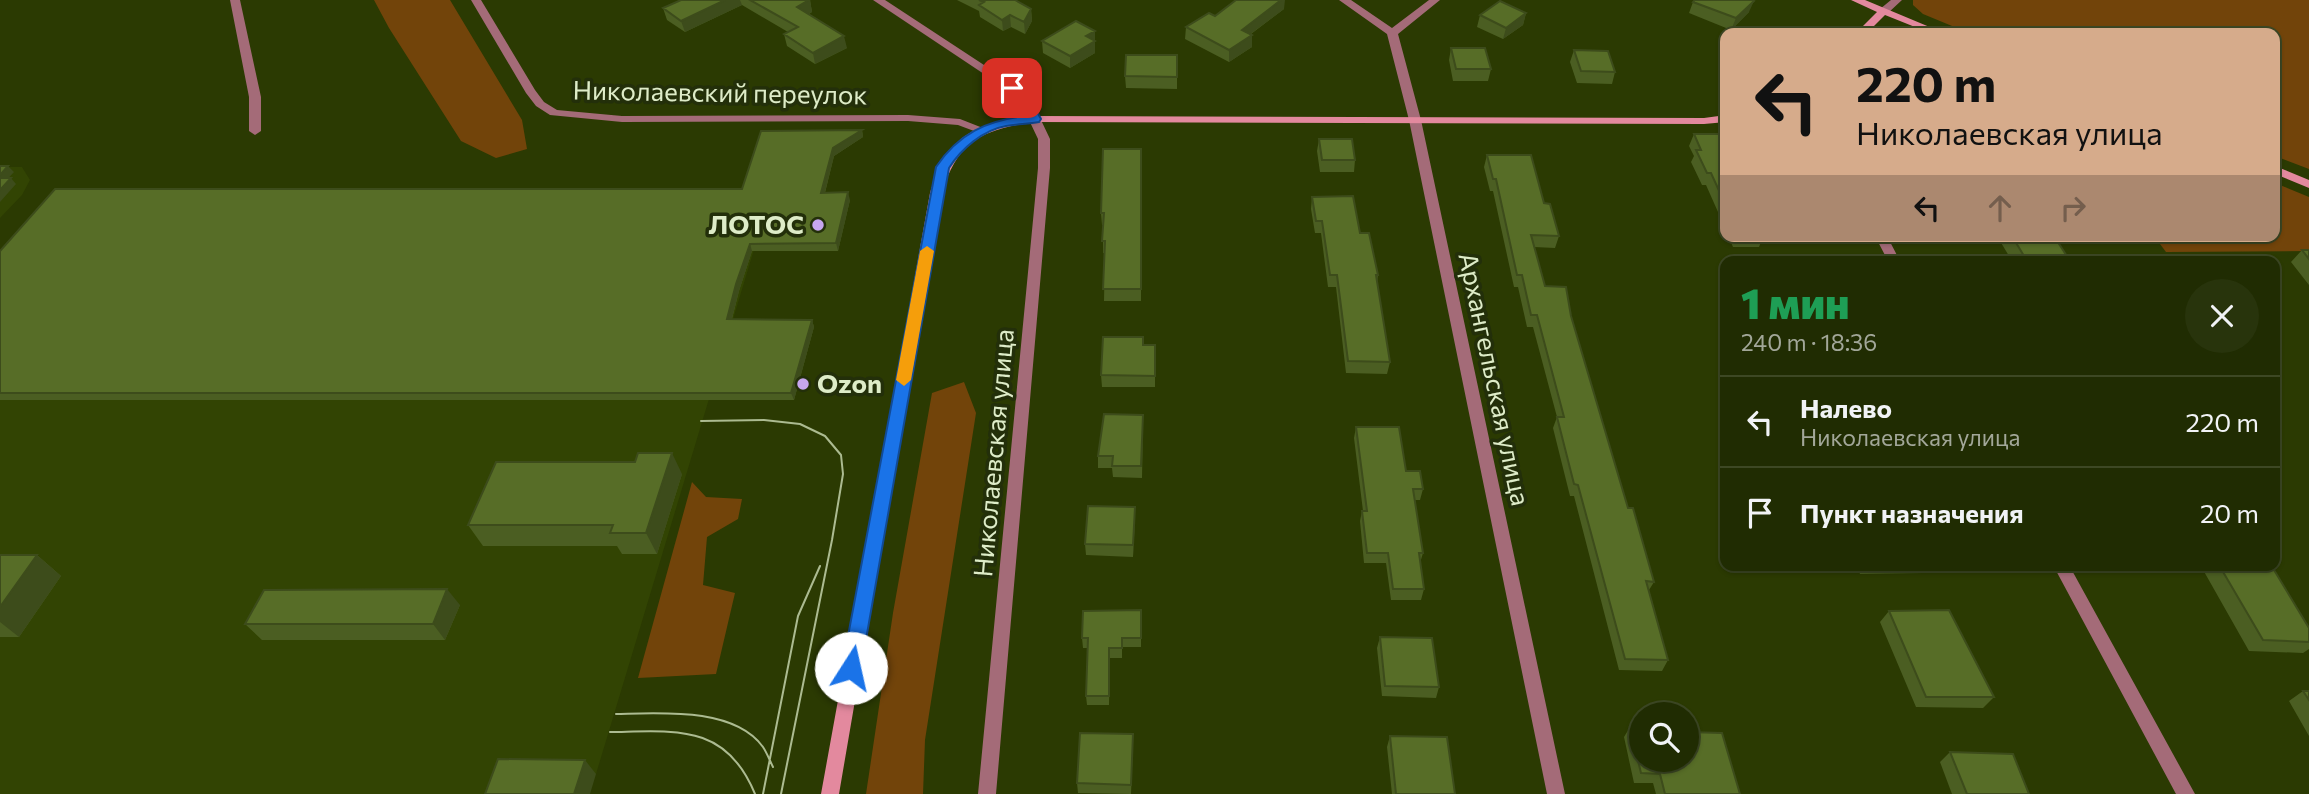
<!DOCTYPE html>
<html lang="ru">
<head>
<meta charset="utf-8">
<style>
  body { margin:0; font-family:Commissioner,sans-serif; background:#28340c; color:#f1f3f6; height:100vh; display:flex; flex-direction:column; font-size:26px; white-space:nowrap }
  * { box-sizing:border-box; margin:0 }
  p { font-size:23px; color:#a2a799 }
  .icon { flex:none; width:38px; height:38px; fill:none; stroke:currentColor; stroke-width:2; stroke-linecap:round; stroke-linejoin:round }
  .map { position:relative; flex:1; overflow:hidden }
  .sheet { position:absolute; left:1720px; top:256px; width:560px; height:315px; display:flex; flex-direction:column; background:#202c02; border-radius:14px; box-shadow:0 2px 5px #0004,0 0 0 2px #3d4824 }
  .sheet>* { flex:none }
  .top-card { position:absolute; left:1720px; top:28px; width:560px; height:214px; border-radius:14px; box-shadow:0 2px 5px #0004,0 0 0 2px #3d4824; background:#d6ab8b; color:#111; overflow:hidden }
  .tools { position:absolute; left:1629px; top:702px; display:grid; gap:14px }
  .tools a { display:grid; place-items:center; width:70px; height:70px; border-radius:50%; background:#202c02; box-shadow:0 2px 5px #0004,0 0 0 2px #3d4824; font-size:35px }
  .pin { position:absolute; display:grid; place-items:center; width:60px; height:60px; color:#fff; margin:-30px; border-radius:14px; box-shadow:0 4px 10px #0006 }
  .me { position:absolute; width:77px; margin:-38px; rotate:10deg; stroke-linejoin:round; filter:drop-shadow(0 0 5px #0008) }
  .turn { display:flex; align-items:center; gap:24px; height:147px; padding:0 21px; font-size:32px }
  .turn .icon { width:91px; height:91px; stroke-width:2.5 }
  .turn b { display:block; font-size:49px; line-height:60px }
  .lanes { display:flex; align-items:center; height:66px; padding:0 21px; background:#0003; justify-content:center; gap:35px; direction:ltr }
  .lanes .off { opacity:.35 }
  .round { display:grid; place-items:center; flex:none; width:74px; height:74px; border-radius:37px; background:#28340c }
  .overview { display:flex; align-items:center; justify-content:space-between; height:119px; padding:0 21px }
  h1 { font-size:42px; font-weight:800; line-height:52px; color:#1e9e55 }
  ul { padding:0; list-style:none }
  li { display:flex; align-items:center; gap:21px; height:91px; padding:0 21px; border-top:2px solid #3d4824 }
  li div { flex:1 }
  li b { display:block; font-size:26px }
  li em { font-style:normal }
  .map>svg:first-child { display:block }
  .built { fill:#324403 }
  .green { fill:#72440a }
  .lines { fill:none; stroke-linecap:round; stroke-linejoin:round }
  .street { fill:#a46b78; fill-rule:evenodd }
  .secondary { fill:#e3899e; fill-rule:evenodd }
  .tram { stroke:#acbb91; stroke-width:2 }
  .wall { fill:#4b5e22 }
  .shaded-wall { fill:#3d4c1b }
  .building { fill:#576d27; stroke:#3d4c1b; stroke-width:2 }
  .route { fill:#1a73e8; stroke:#114b97; stroke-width:2 }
  .slow { fill:#f59e0b }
  .poi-dot { fill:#c7a6ef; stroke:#232f0a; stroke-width:2.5 }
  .labels { text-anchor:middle; stroke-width:7; stroke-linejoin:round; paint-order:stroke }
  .street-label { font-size:26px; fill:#deecc8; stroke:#232f0a }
  .poi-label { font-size:26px; font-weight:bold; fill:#deecc8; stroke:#232f0a; text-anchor:end }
</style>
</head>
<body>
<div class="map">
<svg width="2309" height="794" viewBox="0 0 2309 794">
  <rect width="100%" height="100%" fill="#2b3a02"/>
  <path class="built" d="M0,167h22l8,13 -8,15 -22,23z
    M771,193l-175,581 -85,-1 -8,21h-503v-536z"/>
  <path class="green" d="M374,0h76l72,120 5,29 -31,9 -35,-17 -72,-113z
    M1913,0h396v169l-34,-13v-123h-306l-46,-19 -10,-9z
    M2275,183l34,14v54l-143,1 -12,-16h121z
    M964,382l12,31 -51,327 -2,54h-57l27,-181 39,-220z
    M692,482l14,15 36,2 -4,20 -31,18 -4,48 32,8 -19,81 -78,4z"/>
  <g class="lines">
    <path class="street" d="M230,0h10l21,97v34l-6,4 -6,-4v-34z
      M471,0h10l54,90 9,12 13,8 65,6 286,-1 52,4 28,11 -6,4 -24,-9 -50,-4 -286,1 -72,-7 -14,-9 -10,-13z
      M873,0h12l131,86 15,13 19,40v29l-54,626h-18l60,-626v-29l-18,-38 -12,-11z
      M1339,0h12l41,28 37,-28h11l-42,34 23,86 144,674h-18l-138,-674 -22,-86z
      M1891,0h11l-14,13h-8v-4z
      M1875,236h12l13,25h-12z
      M2053,565h16l126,229h-19z"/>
    <path class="secondary" d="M1851,0h14l79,33h-14l-45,-18 -18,18h-11l21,-21z
      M1726,115v7l-22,2 -670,-2c-52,8 -76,18 -92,71l-103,601h-18l109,-601c19,-60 45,-70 104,-77l670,2z
      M2275,166l34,14v8l-34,-14z"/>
    <path class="tram" d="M701,421l63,-1 36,4 25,12 16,19 2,19 -11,66 -51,254
      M616,714c44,-1 118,-7 147,33 4,6 7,14 10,20
      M610,732c66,-1 116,-9 145,62
      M763,794l35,-178 22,-50"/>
  </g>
  <path class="wall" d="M681,0h129l2,12 -3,2 38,34 -32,16 -28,-18 -3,-12 4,-2 -46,-27 -57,27 -18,-12 -4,-12z
    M957,0h58l16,9 1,12 -7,13 -14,-7 -8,4 -23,-14 -1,-6z
    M1693,2l56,10 -18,18 -42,-17z
    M1284,9l-33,25 1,13 -23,15 -44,-23 1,-12 29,-11z
    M1526,13l-3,12 -20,14 -26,-12 3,-12z
    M1095,31v22l-25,15 -27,-15 -1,-12z
    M1451,48l40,21 -3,12h-35l-4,-21z
    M1574,50l41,22 -3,12 -35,-1 -7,-21z
    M1177,55v34l-51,-1 -1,-12z
    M862,130l1,7 -29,19 -9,37 25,7 -12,51h-86l-13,40 -7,28 80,1 2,7 -20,73h-794v-149l742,-62z
    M1694,134h32v96l-20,-45h-4l-11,-23 3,-6 -5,-10z
    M1319,139l36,21 -1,12h-34l-3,-21z
    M1141,149v152h-37l1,-48h-2v-28h-1l-1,-12z
    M1487,155l57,48 15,33 -4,12 -21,-1 11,39 26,30 57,192 26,74 -5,8 19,70 -6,11 -43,-1 -45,-174h-4l-17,-68 4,-11 -24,-90h-6l-9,-40h-4l-21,-96h-3l-6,-24z
    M1312,197l48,36 18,42 -1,8 13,79 -3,12 -41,-1 -10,-86h-8l-7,-54h-6l-4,-24z
    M1728,236h43l-2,6h-8l-2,5h-26z
    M1997,236h57l16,25h-58z
    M2302,250h7v35l-18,-23z
    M1143,345h12v42h-53l-1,-12z
    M1143,426l-1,52 -29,-1 -1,-9h-14v-12z
    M1356,427l50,44 17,18 -3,11h-5l8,53 -3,10 4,26 -3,11h-30l-5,-37h-22l-4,-42 2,-10h1l-9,-73z
    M682,474l-25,80h-35l-5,-8h-134l-15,-21z
    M1135,518l-2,39 -47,-2 -1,-11z
    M0,555h37l24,21 -42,61h-19z
    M1856,565h74l-7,8 -63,1z
    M2190,565h81l38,63v21l-6,4 -54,-2 -47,-83h-10z
    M460,605l-15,35h-183l-17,-16z
    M1141,610v37h-19v11h-12l-1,47h-22l-1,-9 2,-48h-5l-1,-10z
    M1889,611l105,86 -11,11 -67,-1 -36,-85z
    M1380,637l59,50 -3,11 -54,-2 -5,-48z
    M2303,691h6v45l-20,-35z
    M1630,727l12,33 98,34h-84l-3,-11h-19l-10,-46z
    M1390,736l65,58h-63l-5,-47z
    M1133,744l-2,50 -53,-1 -1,-10z
    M1950,752l79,42h-77l-12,-32z"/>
  <path class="shaded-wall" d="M725,0h15l2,5 -57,27 -4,-11z
    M810,0l2,12 -12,6 -3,-11z
    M1281,0h4l-1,9 -43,32 1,-11z
    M1754,1l-5,11 -18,18 5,-12z
    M1031,9l1,12 -7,13 -1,-12z
    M1526,13l-3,12 -20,14 3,-11z
    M1010,15l1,12 -8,4 -1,-11z
    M1095,31v22l-25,15v-12l16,-20z
    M1252,35v12l-23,15v-12z
    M844,36l3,12 -32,16 -2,-11z
    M862,130l1,7 -29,19 -11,44 -2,-7 12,-45z
    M8,166l6,6 -11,12 -3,-3v-6z
    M11,178l5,6 -16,18v-12z
    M848,192l2,8 -12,51 -2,-8z
    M750,244l2,7 -13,40 -9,35 -3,-7 9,-35z
    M812,320l2,7 -20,73 -3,-7z
    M672,453l10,21 -25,80 -11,-21z
    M1135,507v11l-2,39v-12z
    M37,555l24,21 -42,61 -19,-15v-15z
    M447,589l13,16 -15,35 -12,-16z
    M585,760l11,14 -6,20h-16z"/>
  <path class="building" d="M681,0h44l-44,21 -18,-13z
    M750,0h59l-12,7 47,29 -31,17 -29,-19 14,-7z
    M979,0h36l16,9 -7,13 -14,-7 -8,5 -23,-15 5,-3z
    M1236,0h45l-39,30 10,5 -23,15 -43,-23 23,-14 6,3z
    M1695,0h57l2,1 -18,17 -43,-16z
    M1500,1l26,12 -20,15 -26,-13z
    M1076,21l19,10 -9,5 9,5 -25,15 -28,-15z
    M1451,48h34l6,21h-35z
    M1574,50l34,1 7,21 -34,-1z
    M1126,55h51v22l-52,-1z
    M862,130l-29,18 -12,45 27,-1 -12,51 -86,1 -14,40 -9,35 85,1 -21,73h-791v-142l55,-62h687l19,-58z
    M1694,134h32v72l-15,-33h-4l-11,-23h5z
    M1319,139h33l3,21h-33z
    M1103,149h38v140h-38l2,-48h-3l2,-28h-3z
    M1487,155h44l13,48 6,1 9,32 -28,-1 14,51 21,1 5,29 30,101 27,91h5l21,74 -8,-1 22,79 -43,-1 -47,-174 -4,-1 -17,-67h7l-27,-102h-6l-9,-40h-5l-21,-96h-3z
    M0,166h8l-8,9z
    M0,178h11l-11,12z
    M1353,196l7,37h9l9,42h-2l14,87 -42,-1 -11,-86h-7l-8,-54h-6l-4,-24z
    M2012,236h42l16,25h-43z
    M2302,250h7v9z
    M1103,337h40v8h12v31l-54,-1z
    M1104,414l39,1 -2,51h-29l1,-10h-15z
    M1356,427h43l7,44h14l3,18h-10l10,64h-4l5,36h-31l-5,-36h-21l-5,-42h5z
    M638,453h34l-26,80h-36l3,-8h-145l28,-63h139z
    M1088,506l47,1 -2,38 -48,-1z
    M0,555h37l-37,52z
    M2219,565h52l38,63v14l-46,-2z
    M447,589l-14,35h-188l19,-34z
    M1141,610v28h-19v10h-13v48h-23l2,-58h-6l1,-27z
    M1949,610l45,87h-68l-37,-86z
    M1380,637l52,1 7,49 -54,-1z
    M2303,691h6v9z
    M1630,727h12v33h45v-28l35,1 18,61h-75l-5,-20 -19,-1z
    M1080,733l53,1 -2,51 -54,-2z
    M1390,736l57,1 8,57h-59z
    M1950,752l63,2 16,40h-62z
    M498,759l87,1 -11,34h-89z"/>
  <path class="route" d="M1012,84l17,13 12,22 -2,3c-11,2 -22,2 -33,4 -23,4 -45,23 -57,42l-88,500 -3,6 -7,2 -6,-2 -3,-6 94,-501c22,-33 51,-47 90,-51l-7,-15 -13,-13z"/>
  <path class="slow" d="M927,246l7,5 -23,129 -7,6 -8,-6 24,-129z"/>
  <g class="poi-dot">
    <circle cx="818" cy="225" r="7"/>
    <circle cx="803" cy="384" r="7"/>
  </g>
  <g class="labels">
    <g class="street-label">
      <text transform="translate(720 93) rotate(1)" y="9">Николаевский переулок</text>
      <text transform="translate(1494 379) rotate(78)" y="9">Архангельская улица</text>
      <text transform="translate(994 453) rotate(-85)" y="9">Николаевская улица</text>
    </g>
    <g class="poi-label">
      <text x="804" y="234">ЛОТОС</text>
      <text x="817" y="393" text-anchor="start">Ozon</text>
    </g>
  </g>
</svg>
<div class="tools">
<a><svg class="icon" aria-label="search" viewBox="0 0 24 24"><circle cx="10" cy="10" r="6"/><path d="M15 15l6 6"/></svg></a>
</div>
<div class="pin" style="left:1012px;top:88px;background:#d93025"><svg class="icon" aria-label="arrive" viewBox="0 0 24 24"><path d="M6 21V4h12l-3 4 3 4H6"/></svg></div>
<svg class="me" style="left:851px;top:668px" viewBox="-20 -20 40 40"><circle r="19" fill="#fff"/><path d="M0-13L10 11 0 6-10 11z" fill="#1a73e8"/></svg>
<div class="top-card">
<div class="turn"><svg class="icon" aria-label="left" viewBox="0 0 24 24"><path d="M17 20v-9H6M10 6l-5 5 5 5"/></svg><div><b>220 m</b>Николаевская улица</div></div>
<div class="lanes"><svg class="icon" aria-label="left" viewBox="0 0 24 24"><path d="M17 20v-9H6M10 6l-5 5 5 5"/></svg><svg class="icon off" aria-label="ahead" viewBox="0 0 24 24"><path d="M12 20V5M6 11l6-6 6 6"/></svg><svg class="icon off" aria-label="right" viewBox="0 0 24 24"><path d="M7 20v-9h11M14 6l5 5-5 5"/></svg></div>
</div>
<section class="sheet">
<div class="overview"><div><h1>1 мин</h1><p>240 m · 18:36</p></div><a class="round"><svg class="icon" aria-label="close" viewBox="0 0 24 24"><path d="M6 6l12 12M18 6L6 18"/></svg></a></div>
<ul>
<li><svg class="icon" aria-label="left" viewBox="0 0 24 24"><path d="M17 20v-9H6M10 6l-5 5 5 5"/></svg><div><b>Налево</b><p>Николаевская улица</p></div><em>220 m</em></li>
<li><svg class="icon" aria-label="arrive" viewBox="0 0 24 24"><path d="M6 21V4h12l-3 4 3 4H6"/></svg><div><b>Пункт назначения</b></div><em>20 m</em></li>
</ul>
</section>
</div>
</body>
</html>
